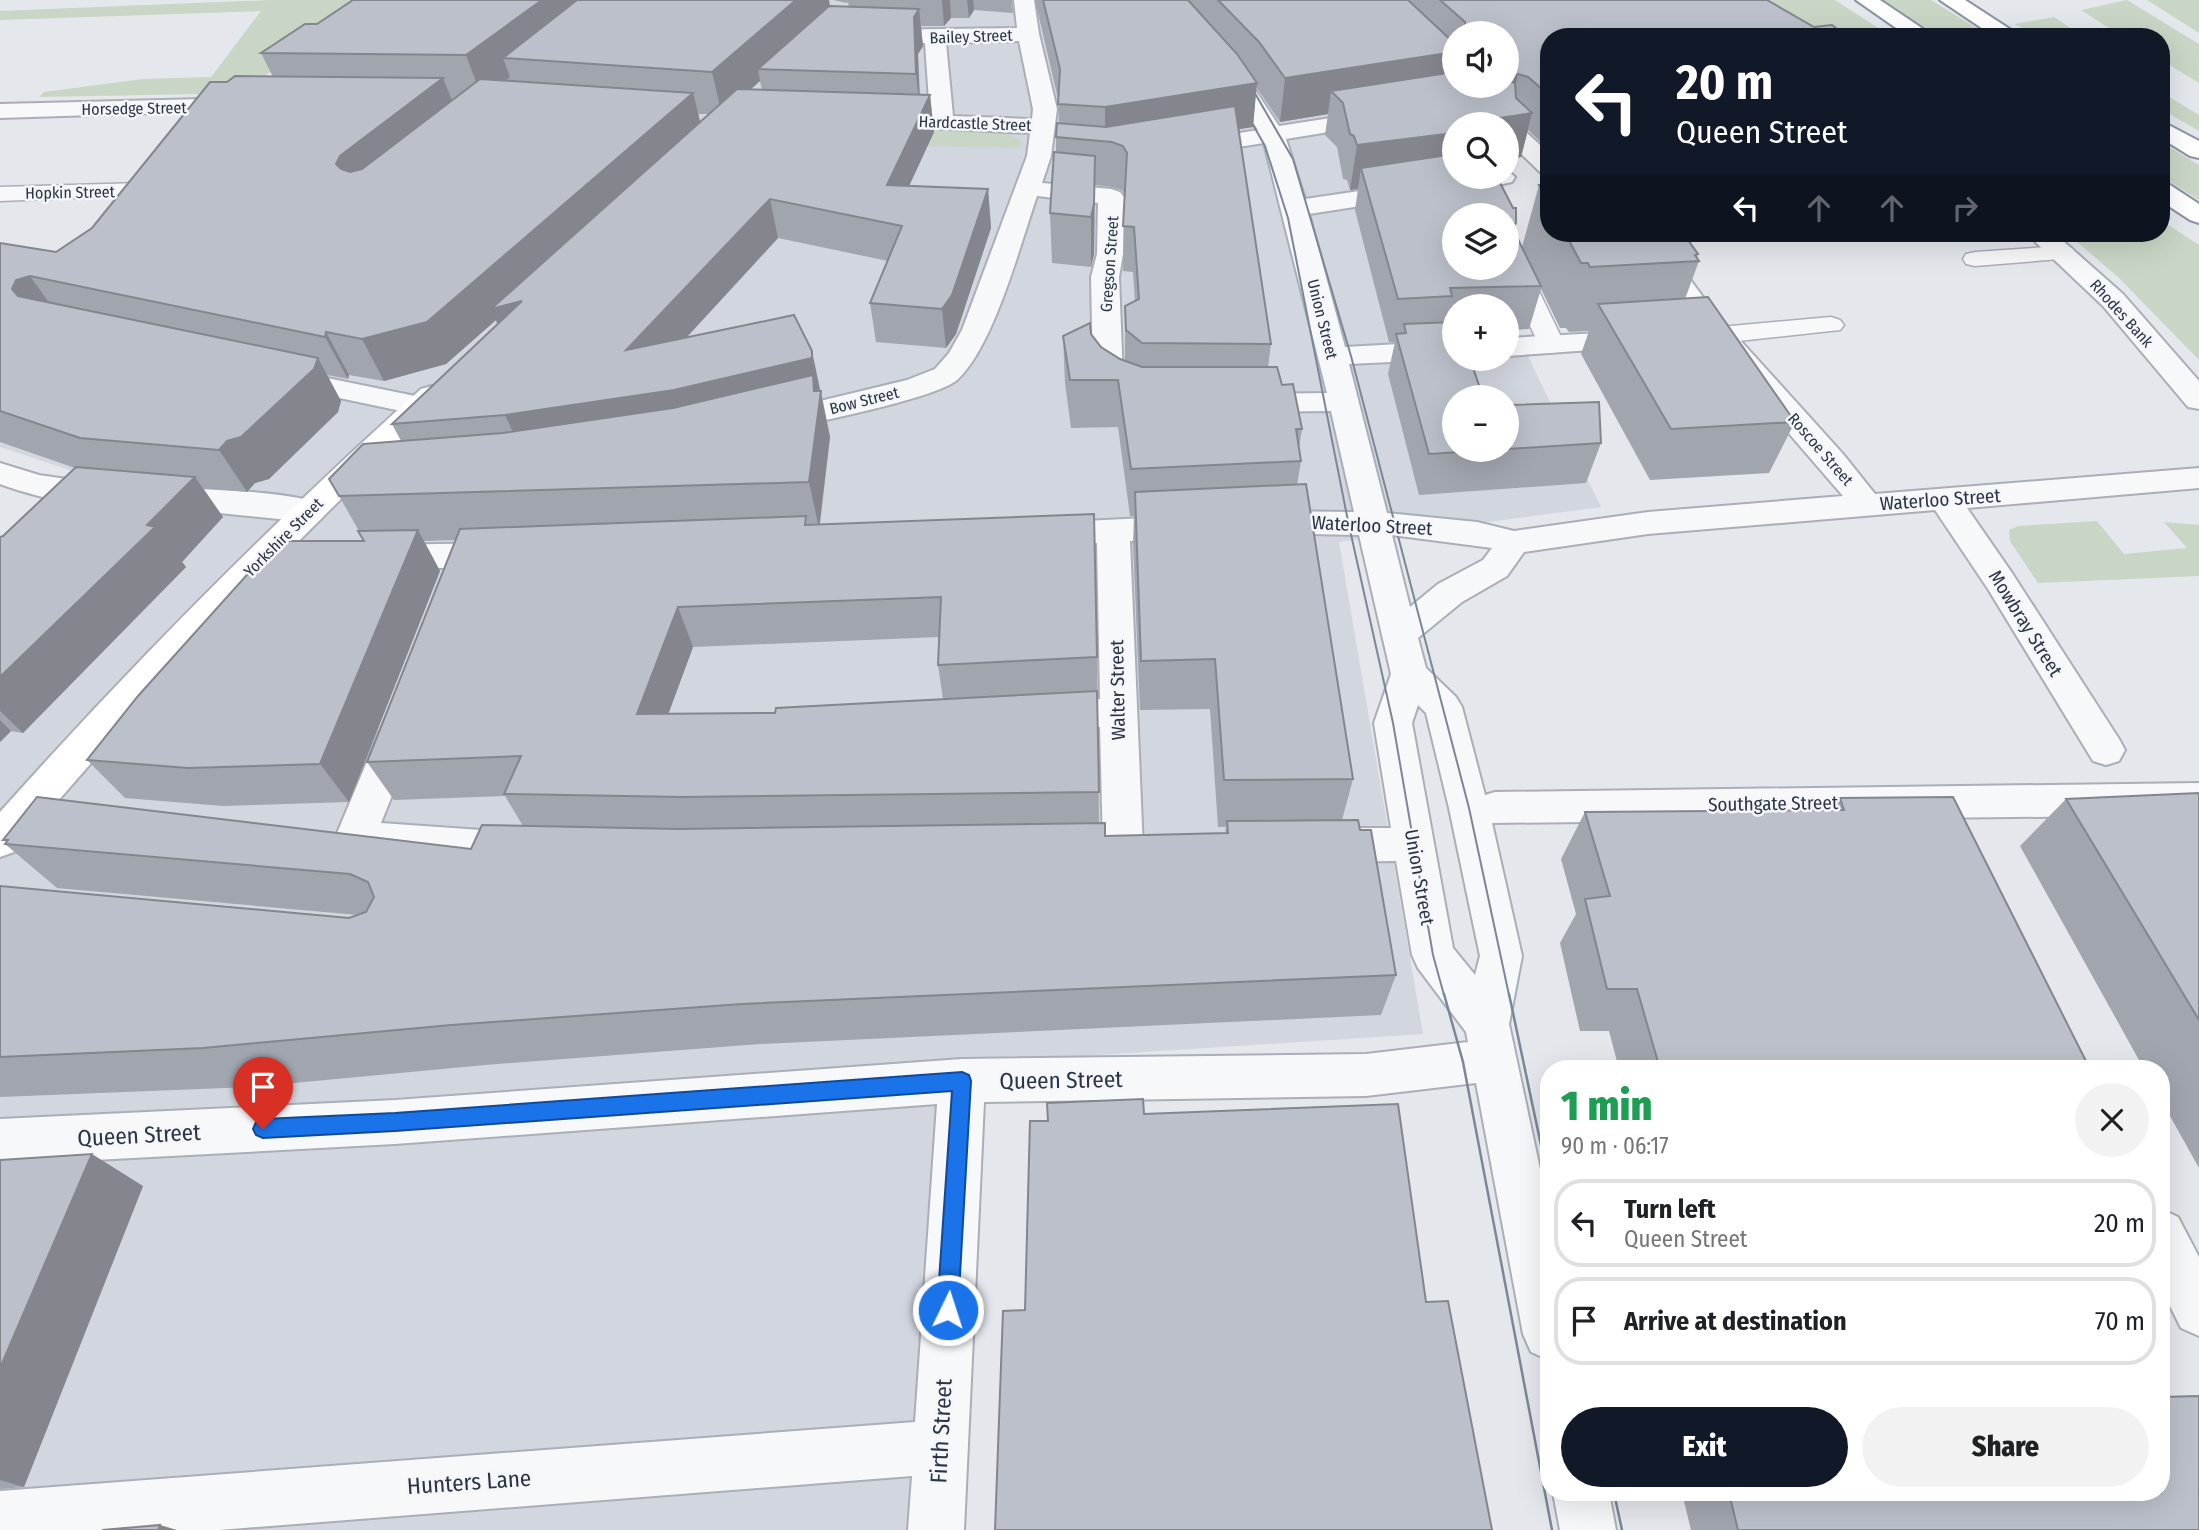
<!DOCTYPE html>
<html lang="en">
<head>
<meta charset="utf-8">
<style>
  body { margin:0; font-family:"Fira Sans Condensed",sans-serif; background:#f2f2f2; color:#202124; height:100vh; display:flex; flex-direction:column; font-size:26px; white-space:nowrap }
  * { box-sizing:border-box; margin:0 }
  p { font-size:23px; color:#757577 }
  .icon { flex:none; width:38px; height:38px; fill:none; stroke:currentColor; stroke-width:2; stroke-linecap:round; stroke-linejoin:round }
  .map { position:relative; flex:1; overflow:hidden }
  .drawer { position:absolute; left:1540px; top:1060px; width:630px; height:441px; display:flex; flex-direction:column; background:#fff; border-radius:28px; box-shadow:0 7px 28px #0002 }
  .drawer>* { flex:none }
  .hud { position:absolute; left:1540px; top:28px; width:630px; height:214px; border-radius:28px; box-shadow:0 7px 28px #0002; background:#111827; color:#fff; overflow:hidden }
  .controls { position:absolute; left:1442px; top:21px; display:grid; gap:14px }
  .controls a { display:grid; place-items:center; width:77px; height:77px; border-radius:50%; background:#fff; box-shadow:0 7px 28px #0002; font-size:35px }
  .pin { position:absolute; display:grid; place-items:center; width:60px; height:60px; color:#fff; margin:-72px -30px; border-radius:50% 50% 50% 0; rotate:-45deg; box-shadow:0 0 7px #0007 }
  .pin .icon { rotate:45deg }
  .me { position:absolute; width:77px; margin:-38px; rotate:4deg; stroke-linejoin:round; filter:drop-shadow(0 0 5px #0008) }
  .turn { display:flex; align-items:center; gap:24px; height:147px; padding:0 21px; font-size:32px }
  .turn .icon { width:91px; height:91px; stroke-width:2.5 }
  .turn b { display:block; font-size:49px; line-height:60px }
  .lanes { display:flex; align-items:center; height:66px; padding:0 21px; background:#0003; justify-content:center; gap:35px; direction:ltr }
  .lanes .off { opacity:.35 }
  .round { display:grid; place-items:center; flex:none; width:74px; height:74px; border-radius:37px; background:#f2f2f2 }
  .overview { display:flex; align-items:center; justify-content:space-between; height:119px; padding:0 21px }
  h1 { font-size:42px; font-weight:800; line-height:52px; color:#1e9e55 }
  .primary-button { display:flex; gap:14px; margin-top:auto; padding:14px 21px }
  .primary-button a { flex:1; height:80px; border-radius:42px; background:#111827; color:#fff; font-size:28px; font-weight:800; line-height:80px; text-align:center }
  .primary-button a+a { background:#f2f2f2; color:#202124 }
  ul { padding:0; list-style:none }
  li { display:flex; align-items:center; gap:21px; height:88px; margin:0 14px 10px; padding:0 7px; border:4px solid #e0e0e0; border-radius:28px }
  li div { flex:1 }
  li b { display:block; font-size:26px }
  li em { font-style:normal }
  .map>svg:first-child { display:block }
  .built { fill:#d2d6de; fill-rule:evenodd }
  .green { fill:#c9d6c5 }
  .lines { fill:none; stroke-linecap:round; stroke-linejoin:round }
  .lane-casing { stroke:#a9aeb7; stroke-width:3 }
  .street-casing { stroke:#a9aeb7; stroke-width:4 }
  .secondary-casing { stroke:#a9aeb7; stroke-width:4 }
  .highway-casing { stroke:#8b94a3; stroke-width:4 }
  .lane { fill:#f7f8fa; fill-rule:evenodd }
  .street { fill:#f7f8fa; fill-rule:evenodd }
  .secondary { fill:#fff; fill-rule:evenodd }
  .highway { fill:#fff; fill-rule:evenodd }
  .tram-far1 { stroke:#7d8696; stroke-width:2 }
  .tram { stroke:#7d8696; stroke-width:2.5 }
  .wall { fill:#a1a5ae; fill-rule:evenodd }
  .shaded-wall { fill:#83868d }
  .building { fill:#bbc0ca; stroke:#83868d; stroke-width:2; fill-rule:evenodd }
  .route { fill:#1a73e8; stroke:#114b97; stroke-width:2 }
  .labels { text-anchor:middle; stroke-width:5; stroke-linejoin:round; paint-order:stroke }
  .far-street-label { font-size:16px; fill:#2b3445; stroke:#f4f6f9 }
  .street-label { font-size:19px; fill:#2b3445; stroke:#f4f6f9 }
  .near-street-label { font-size:23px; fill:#2b3445; stroke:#f4f6f9 }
</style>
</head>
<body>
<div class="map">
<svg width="2199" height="1530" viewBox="0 0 2199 1530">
  <rect width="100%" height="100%" fill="#e4e7ec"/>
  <path class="built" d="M644,0h648l162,215v144h53v-46l94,194 -262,35 84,492 -480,31 -37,465h-906v-974l97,-77 -97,-32v-100l529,-251zM1454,397h53v53h-53z"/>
  <path class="green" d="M270,0h111l-132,86 -47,8 -163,3 5,-5 99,-13 68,-2 50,-66 -261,9v-9z
    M1744,0h91l57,37h-80z
    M1882,0h49l60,37h-51z
    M2127,0l72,44v39l-38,-23v-23h-38l-42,-27z
    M2147,0h52v33z
    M2054,17l30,20h-47l-22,-13z
    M2161,92l38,23v16l-38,-22z
    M935,130l69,2 15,7 2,5 -3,4 -91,-2z
    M2161,142l38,23v35l-38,-24z
    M2161,220l38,25v115l-80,-82 -52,-45h94z
    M2097,521l27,33 63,-6 -23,-26 35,3v51l-161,7 -28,-42 -1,-11 9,-4z"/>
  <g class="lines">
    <g class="lane-casing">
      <path id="lane" d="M141,183l8,2 3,5 -3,5 -149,6v-14z
        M1507,243l9,2 3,5 46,95 -4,6 -9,2 -9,-2 -4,-6 -36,-77h4z
        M2063,246l9,2 3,5 -3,5 -97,8 -9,-2 -3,-5 3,-5 9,-2z
        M1831,317l9,3 4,5 -4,5 -120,13 -9,-3 -4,-5 4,-5 9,-3z"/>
    </g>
    <g class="street-casing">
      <path id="street" d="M1014,0h20l5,34 18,75 -6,47 -9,27 69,6 9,3 4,5 -1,57 -4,23 4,101 16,17 -4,6c-19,5 -31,-6 -42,-21l-2,-103 6,-23 1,-51 -61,-7c-17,49 -43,150 -80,184 -22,19 -148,43 -184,52l-11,-3 -4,-7 4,-7 145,-35 28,-11 14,-16 13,-23 65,-174 3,-23 -159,-8 -4,-5 4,-5h59l-5,-72 -54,-1 -8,-1 -3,-5 3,-5 8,-1 146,-2zM1019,41l14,68 -1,10 -79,-3 -7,-73z
        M1153,0h21l79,87 26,39 97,-15 8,2 4,5 -4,5 -98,16 19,60 149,-22h53v-7l8,7 -3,5 -9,2 -194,30 36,133 109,-6v18l-105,5 38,149 90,9 37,9 134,-19 195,-16 -152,-176 -61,-87h26l55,75 132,146 32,40 324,-26v20l-232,20 45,65 107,166 6,11 -6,11 -13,4 -13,-4 -105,-172 -53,-79 -287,24 -124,18 -17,24 -45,26 -44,36 8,30 30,29 6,10 23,88 10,-3 704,-9v32l-707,8 30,133 -13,68 40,187v149l-18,-8 -8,-18 -47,-251 -110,13 -382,6 -20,428h-56l4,-54 -693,54h-219v-39l915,-69 22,-318 -542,40 -395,21v-46l395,-19 567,-41 404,-5 102,-12 -2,-10 -48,-64 -6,-13 -16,-94 -74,1 -14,-5 -6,-12 6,-12 14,-5h69l-17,-105 17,-49 -32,-139 -99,-2 -12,-3 -4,-8 4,-8 12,-3 94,1 -23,-101 -86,1 -11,-2 -4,-7 4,-7 11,-2 82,-1 -63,-250 -77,12 -9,-2 -3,-5 3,-5 80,-13 -22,-34zM1392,535l100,13 -9,12 -45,24 -28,23zM1418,705l8,8 23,95 31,148 -5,19 -22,-27 -41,-225z
        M243,98l8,2 4,5 -4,5 -251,8v-14z
        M1507,120l8,2 34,31v21l-9,-2 -33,-32v-16h-10z
        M2026,233h28l69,61 76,87v28l-11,-2 -85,-101z
        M1638,331l10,3 4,6 -4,6 -141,10v-18z
        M283,369l137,28 11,2 4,7 -4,7 -11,2 -147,-31 -5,-6 5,-6z
        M0,463l39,12 76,11 5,8 -5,8c-31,8 -85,-7 -115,-18z
        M161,487c52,4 109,2 160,16l4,8 -4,8 -12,3 -159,-16 -5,-8 5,-8z
        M1186,516l12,3 4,8 -4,8 -12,3 -56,3 13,308 -6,12 -14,5 -14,-5 -6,-12 -3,-122 -54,2 -13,-4 -6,-10 6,-10 13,-4 54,-2 -3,-156 -54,2 -12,-3 -5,-8 5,-8 12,-3z
        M500,543l12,4 5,8 -5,8 -12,4 -121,2 -12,-4 -5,-8 5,-8 12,-4z
        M398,718l13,5 6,10 -36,90 143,10 14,5 6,12 -6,12 -14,5 -169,-12 -14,-5 -6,-12 44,-105 6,-10z
        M2161,1209l17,8 21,40v79l-18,-8 -20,-40z
        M1553,1493h56l7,37h-56z"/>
    </g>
    <g class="secondary-casing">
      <path id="secondary" d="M432,386l11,3 4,6 -4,6c-152,142 -294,292 -429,451l-14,5v-45c133,-149 273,-290 421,-423z"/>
    </g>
    <g class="highway-casing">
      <path id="highway" d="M1856,0h24l55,37h-26z
        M1940,0h25l57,37h-27z
        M2161,121l38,20v17l-9,-2 -29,-18z
        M2161,183l9,2 29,19v19l-9,-3 -29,-19z"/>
    </g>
    <use href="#lane" class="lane"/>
    <use href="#street" class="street"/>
    <use href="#secondary" class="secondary"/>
    <use href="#highway" class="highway"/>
    <path class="tram-far1" d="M1245,76l48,83 58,197 118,452 40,187
      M1243,107l22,39 23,72 60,303 45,202 40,232 11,40"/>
    <path class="tram" d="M1444,994l19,68 89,468
      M1509,994l40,189
      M1614,1493l8,37"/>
  </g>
  <path class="wall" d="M353,0h476l1,6 19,1 -1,-5 -1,1 -14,-3h179l1,13 -39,-3 -5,8h-18l-7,8h-23l2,20 -5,8 2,41h10l4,37 -25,54 79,3 3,39 -35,106 -10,14 -70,-6 -6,-39 18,-42 -110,-23 -91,99 134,54 9,46 -10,87 277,133 2,166 6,13 120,-3 1,-6h-8l-8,-118 -70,1 -7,-167 1,-27h-4l-12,-89 -47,1 -6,-45 -2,-47 28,-2 10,13 19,12 5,2v-55l10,-5 -2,-29 -10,-1 2,-76 -3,-5 -10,-3 -17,-2 -1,69 -3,13 -39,-4 -2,-50 6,-61v-15l3,-13 -1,-25 -23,-99h732l47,27 33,10h-298v113l-21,-20 -7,27 -14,3v-36h-53l62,99 -2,7 8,17 17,-62h10v48h145h-11l15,21 -1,3 2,4 -14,38 110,123 -26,51 -119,7 -69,-126 8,-23 -20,1 -3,-4h-6l-19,-39 -12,40 -22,1v-24h-53v144h53v-45l94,38 -15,40 -167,12 -31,-121 7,-32h-6l-34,-132 3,-21 -8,1 -3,-10 -4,-1 -6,-32 -12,-12 3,-21 -48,8 -24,-35 -3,40 -15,2 33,215 -3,23 14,18 20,44 -3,19 2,13 -4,24 56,294 -11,41 18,10 36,145 -15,40 -621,29 -275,21 -235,22 -250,10v-211l349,32 9,-3 -301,-27 -52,-44 2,-2 -4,-2 468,9 52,-23 -18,-30 -111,4 -27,-38 89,-222 -32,1 16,30 -91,231 -126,4 -98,-8 -38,-38 277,-219 -5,-10 -20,-35 62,-55 -9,-17 105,-100 -1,-4 -50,44 -62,17 -35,-6 -1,4 -21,-4 14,26 -3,11 -69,67 -14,4 -8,9 -44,-4 20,29 -41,45 4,5 -163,166 -12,-2 -11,11v-205l3,-1 72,-68 -75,-26v-199l56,9 36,-24 135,-146 46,-5 -12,-24 56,-29zM1454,33h53v53h-53zM760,81l2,9 -11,-1zM698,114h11l-9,8zM939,637l-1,28 5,34 -168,14 -107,1 25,-67z
    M2199,793v375l-38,-68v-31h-17l-124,-223 46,-47z
    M1840,798l250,271h-471l-10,-38h-29l-20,-88 16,-29 -15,-55 24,-47 246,-2z
    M0,1160l143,26 -119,301 -24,2z
    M1682,1493h479l38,37h-508z"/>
  <path class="shaded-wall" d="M542,0h67l-106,58 7,19 -28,21 -16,-43z
    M796,0h33l2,17 -73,52 2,12 -38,34 -10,-43z
    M942,0h8l1,18 -7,8z
    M967,0h6l1,10 -5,8z
    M919,9l4,37 -5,8 2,58 -4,-38 -2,-57z
    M1454,52v34l-123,5 -3,23 -48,8 5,-44z
    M1518,74l-10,43 24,-4 -11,44 -14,3v-36h-35l1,-2 34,-36v-6z
    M443,78l16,40 -100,78 -23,-32 4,-8z
    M1257,83l-4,44 -129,21 -1,-2 -11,-4h-7v-35z
    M693,93l10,40 -181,168 -15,47 -11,-28 -50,44 -62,17 -22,-42z
    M930,95l4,37 -42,91 -5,-38z
    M1454,133v43l-93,-8 -3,21 -8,1 7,-45z
    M1095,156l-1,98 -3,13v-50z
    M988,189l3,39 -35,106 -10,14 -4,-39z
    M770,199l8,39 -139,151 -13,-39z
    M30,276l30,42 -17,13 -31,-42 4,-9z
    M326,332l23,43 -1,4 -23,-42z
    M812,351l18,86 -11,91 -10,-46 -286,-28 -18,-39z
    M318,358l23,43 -3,11 -69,67 -14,4 -8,9 -28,-42z
    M195,477l28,40 -41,45 4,5 -163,166 -23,-22v-34z
    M418,530l22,41 -91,231 -29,-38z
    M678,607l15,40 -39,106 -17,-39z
    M0,720l11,11 -11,11z
    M92,1154l51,32 -119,301 -24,-7v-112z
    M160,1525l17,5h-19z"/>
  <path class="building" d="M353,0h189l-76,55 -205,-2 44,-29h12z
    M577,0h219l-84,72 -209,-14z
    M1043,0h145l49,54 20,29 -152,24 -47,-3 2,-35z
    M1218,0h190l46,43v9l-169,26 -26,-36z
    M1440,0h327l47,27 18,-2 15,12h-298v58l-21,-18 -10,-3 -11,6v-47h-42v-11z
    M829,6l90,3 -5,8 2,57 -158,-5z
    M1454,72v14h53v-5l8,2 1,15 16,15 -59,9v2h-19v9l-97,12 -3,-9 -4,-2 -7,-31 -12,-12z
    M235,76l208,2 -103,78 -4,8 5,5 9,3 12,-3 118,-90 213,14 -266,229 -65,17 -36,-7 -1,5 -295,-61 -14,4 -4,9 6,7 300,62 -4,11 -73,68 -14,4 -8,9 -139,-12 -80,-27v-168l56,9 36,-24 118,-146h17z
    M737,89l193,6 -43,90 101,4 -36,106 -10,14 -72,-6 32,-77 -132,-27 -144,151 168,-35 18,36v7l-138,32 -169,25 -113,9 130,-123 -31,8z
    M1235,106l36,238 -129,-1 -16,-13 -1,-24 14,-7 -5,-72 -11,-1 4,-73 -4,-7 -11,-4 -56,-5 1,-14 49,4z
    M1054,152l41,4 -1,48 -3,13 -41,-4z
    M1454,154v23h43l16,31h3v15l-4,4 29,59 -91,2 2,8 -54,3 -37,-131zM1454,215h53v53h-53z
    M1539,185h10v18z
    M1565,233h118l15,21 -3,1 4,6 -109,6 -2,-4h-7z
    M1708,297l87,125 -124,7 -73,-125z
    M1454,322v37h16l13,38h-29v53h39l-64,4 -33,-120 10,-1 -2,-9z
    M1090,323l1,11 10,13 19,12 22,8h135l5,18 11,-1 9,45h-6l5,32 -170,8 -13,-89h-48l-7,-44z
    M813,375l1,16h7l-12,91 -470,14 -10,-17 34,-35 140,-11 170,-25z
    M1599,402l2,41 -94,6v-44z
    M76,467l119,10 -48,48 8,2 -155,150v-140l3,-1z
    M1306,484l47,295 -129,1 -9,-121 -74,2 -6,-169z
    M1094,514l3,143 -159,8 3,-68 -263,10 -41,107 138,-1 1,-5 321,-17 2,101 -416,5 -179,-3 17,-38 -154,6 93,-233 346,-13 -1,9z
    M418,530l-98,234 -132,4 -101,-8 51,-64 133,-148 14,-7h79l-6,-10z
    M2199,793v227l-133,-221z
    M37,797l434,52 11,-24 197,4 426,-6v13l123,-3 -1,-12 131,-1 2,10h11l25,145 -654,29 -291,21 -248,23 -203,9v-171l349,32 17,-6 8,-15 -6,-15 -18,-8 -345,-30 3,-4h-5z
    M1953,797l137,272h-430l-23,-80h-30l-22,-90 25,-3 -25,-84 259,-2 -4,-12z
    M1143,1099l1,15 254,-10 28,198 22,-1 44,229h-497l8,-219 22,-1 5,-189h18l-1,-18z
    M92,1154l-92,214v-208z
    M2199,1396v134h-461l-9,-37h432v-96z
    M160,1525l-2,5h-56z"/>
  <path class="route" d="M962,1072l7,3 2,6 -13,229 -3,7 -7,3 -8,-3 -3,-7 15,-219 -557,40 -132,7 -7,-3 -3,-6 3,-7 7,-3 132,-6z"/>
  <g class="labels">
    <g class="far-street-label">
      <text transform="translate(971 36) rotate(-2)" y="6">Bailey Street</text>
      <text transform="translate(134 108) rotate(-1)" y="6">Horsedge Street</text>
      <text transform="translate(975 123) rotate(2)" y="6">Hardcastle Street</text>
      <text transform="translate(70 192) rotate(-1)" y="6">Hopkin Street</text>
      <text transform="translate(1109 264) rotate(-86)" y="6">Gregson Street</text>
      <text transform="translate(2122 313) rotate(48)" y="6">Rhodes Bank</text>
      <text transform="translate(1323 319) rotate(76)" y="6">Union Street</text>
      <text transform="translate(864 400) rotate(-14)" y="6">Bow Street</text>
      <text transform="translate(1821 449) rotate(49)" y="6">Roscoe Street</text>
      <text transform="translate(283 537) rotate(-45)" y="6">Yorkshire Street</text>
    </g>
    <g class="street-label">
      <text transform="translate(1940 499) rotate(-4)" y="7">Waterloo Street</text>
      <text transform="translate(1372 525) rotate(3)" y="7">Waterloo Street</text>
      <text transform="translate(2026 623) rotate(58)" y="7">Mowbray Street</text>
      <text transform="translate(1117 690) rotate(-91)" y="7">Walter Street</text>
      <text transform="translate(1773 803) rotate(-1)" y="7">Southgate Street</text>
      <text transform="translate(1420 877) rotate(80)" y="7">Union Street</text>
    </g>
    <g class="near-street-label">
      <text transform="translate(1061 1080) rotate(-1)" y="8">Queen Street</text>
      <text transform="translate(139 1135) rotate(-3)" y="8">Queen Street</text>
      <text transform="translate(941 1431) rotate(-87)" y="8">Firth Street</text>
      <text transform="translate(469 1482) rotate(-4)" y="8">Hunters Lane</text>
    </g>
  </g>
</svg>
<div class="controls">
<a><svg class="icon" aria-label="sound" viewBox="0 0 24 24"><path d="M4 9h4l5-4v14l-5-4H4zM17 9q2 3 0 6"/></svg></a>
<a><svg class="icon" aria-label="search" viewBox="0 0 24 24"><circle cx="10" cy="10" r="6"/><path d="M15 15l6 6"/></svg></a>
<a><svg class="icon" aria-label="layers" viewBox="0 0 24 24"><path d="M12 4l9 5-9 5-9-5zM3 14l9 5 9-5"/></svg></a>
<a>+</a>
<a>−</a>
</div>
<div class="pin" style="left:263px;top:1129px;background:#d93025"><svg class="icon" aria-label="arrive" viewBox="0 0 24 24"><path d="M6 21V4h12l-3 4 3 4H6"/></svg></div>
<svg class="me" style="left:948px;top:1310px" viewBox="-20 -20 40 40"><circle r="17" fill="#1a73e8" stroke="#fff" stroke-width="3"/><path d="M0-11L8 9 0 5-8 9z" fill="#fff"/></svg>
<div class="hud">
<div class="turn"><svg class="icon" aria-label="left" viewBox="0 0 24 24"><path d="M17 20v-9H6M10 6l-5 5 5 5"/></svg><div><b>20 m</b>Queen Street</div></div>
<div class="lanes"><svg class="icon" aria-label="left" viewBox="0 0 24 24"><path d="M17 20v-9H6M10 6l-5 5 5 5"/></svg><svg class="icon off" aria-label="ahead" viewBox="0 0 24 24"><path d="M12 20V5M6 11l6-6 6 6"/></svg><svg class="icon off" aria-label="ahead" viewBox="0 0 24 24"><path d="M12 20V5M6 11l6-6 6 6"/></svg><svg class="icon off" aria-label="right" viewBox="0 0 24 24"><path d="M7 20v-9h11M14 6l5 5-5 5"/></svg></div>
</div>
<section class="drawer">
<div class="overview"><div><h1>1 min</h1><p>90 m · 06:17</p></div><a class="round"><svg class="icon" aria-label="close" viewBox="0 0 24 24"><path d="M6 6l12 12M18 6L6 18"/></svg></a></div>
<ul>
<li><svg class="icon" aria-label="left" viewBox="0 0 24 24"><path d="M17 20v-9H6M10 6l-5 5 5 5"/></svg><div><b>Turn left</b><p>Queen Street</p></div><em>20 m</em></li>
<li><svg class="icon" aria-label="arrive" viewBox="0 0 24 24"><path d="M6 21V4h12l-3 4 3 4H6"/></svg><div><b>Arrive at destination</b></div><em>70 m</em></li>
</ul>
<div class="primary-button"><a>Exit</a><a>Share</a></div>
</section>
</div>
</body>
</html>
